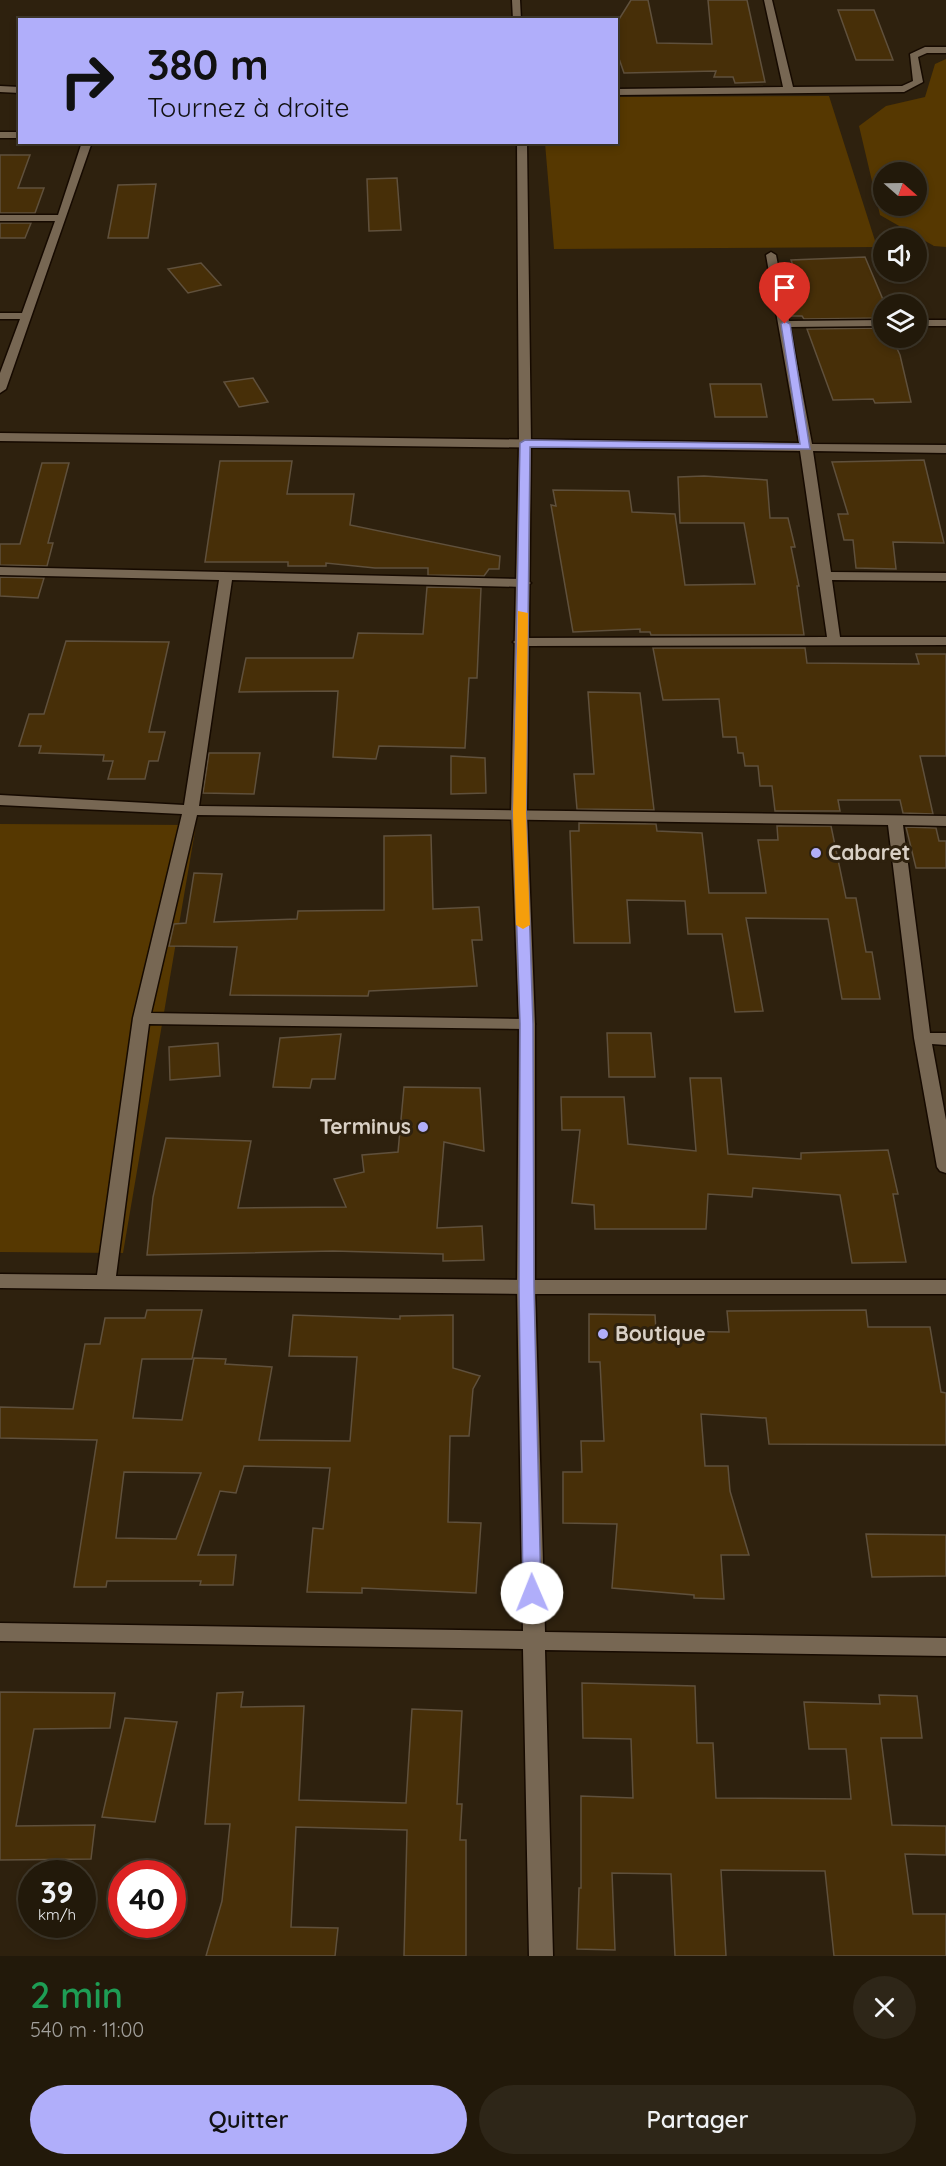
<!DOCTYPE html>
<html lang="fr">
<head>
<meta charset="utf-8">
<style>
  body { margin:0; font-family:Quicksand,sans-serif; background:#2e2618; color:#f1f3f6; height:100vh; display:flex; flex-direction:column; font-size:22px; white-space:nowrap }
  * { box-sizing:border-box; margin:0 }
  p { font-size:20px; color:#a2a09c }
  .icon { flex:none; width:33px; height:33px; fill:none; stroke:currentColor; stroke-width:2; stroke-linecap:round; stroke-linejoin:round }
  .map { position:relative; height:1956px; overflow:hidden }
  .panel { display:flex; flex-direction:column; background:#22190a; flex:1 }
  .panel>* { flex:none }
  .guide { position:absolute; left:18px; top:18px; width:600px; height:126px; border-radius:0px; box-shadow:0 3px 9px #0003,0 0 0 2px #3f382b; background:#b0aefa; color:#111; overflow:hidden }
  .needle { width:39px; rotate:110deg }
  .controls { position:absolute; left:873px; top:162px; display:grid; gap:12px }
  .controls a { display:grid; place-items:center; width:54px; height:54px; border-radius:50%; background:#22190a; box-shadow:0 3px 9px #0003,0 0 0 2px #3f382b; font-size:30px }
  .speed { position:absolute; left:18px; top:1860px; display:flex; gap:12px; font-size:30px; font-weight:700; text-align:center }
  .speed>* { display:grid; place-content:center; width:78px; height:78px; border-radius:50%; background:#22190a; box-shadow:0 3px 9px #0003,0 0 0 2px #3f382b; line-height:1 }
  .speed small { font-size:15px; font-weight:400 }
  .speed .limit { border:9px solid #d22; background:#fff; color:#111 }
  .pin { position:absolute; display:grid; place-items:center; width:51px; height:51px; color:#fff; margin:-62px -26px; border-radius:50% 50% 50% 0; rotate:-45deg; box-shadow:0 0 6px #0007 }
  .pin .icon { rotate:45deg }
  .me { position:absolute; width:66px; margin:-33px; rotate:359deg; stroke-linejoin:round; filter:drop-shadow(0 0 4px #0008) }
  .turn { display:flex; align-items:center; gap:21px; height:126px; padding:0 30px; font-size:27px }
  .turn .icon { width:78px; height:78px; stroke-width:2.5 }
  .turn b { display:block; font-size:42px; line-height:51px }
  .round { display:grid; place-items:center; flex:none; width:63px; height:63px; border-radius:32px; background:#2e2618 }
  .overview { display:flex; align-items:center; justify-content:space-between; height:102px; padding:0 30px }
  h1 { font-size:36px; font-weight:600; line-height:45px; color:#1e9e55 }
  .primary-button { display:flex; gap:12px; margin-top:auto; padding:12px 30px }
  .primary-button a { flex:1; height:69px; border-radius:36px; background:#b0aefa; color:#111; font-size:24px; font-weight:600; line-height:69px; text-align:center }
  .primary-button a+a { background:#2e2618; color:#f1f3f6 }
  .map>svg:first-child { display:block }
  .green { fill:#563801; fill-rule:evenodd }
  .building { fill:#472f08; stroke:#5f503c; stroke-width:1.5; fill-rule:evenodd }
  .lines { fill:none; stroke-linecap:round; stroke-linejoin:round }
  .minor-casing { stroke:#160a00; stroke-width:3 }
  .tertiary-casing { stroke:#160a00; stroke-width:3 }
  .minor { fill:#776753; fill-rule:evenodd }
  .tertiary { fill:#776753; fill-rule:evenodd }
  .route { fill:#b0aefa; stroke:#7271a2; stroke-width:1.5 }
  .slow { fill:#f59e0b }
  .poi-dot { fill:#b0aefa; stroke:#2e210e; stroke-width:2 }
  .labels { text-anchor:middle; stroke-width:6; stroke-linejoin:round; paint-order:stroke }
  .poi-label { font-size:21px; font-weight:bold; fill:#d9d0c5; stroke:#2e210e; text-anchor:start }
</style>
</head>
<body>
<div class="map">
<svg width="946" height="1956" viewBox="0 0 946 1956">
  <rect width="100%" height="100%" fill="#2e210e"/>
  <path class="green" d="M946,59v188l-12,-1 -54,-31 -21,-89 27,-20 39,-9 10,-33zM884,172h32v34h-32z
    M829,96l48,151 -323,2 -9,-106 71,-1 1,-45z
    M0,824l196,1 -73,428 -123,-1z"/>
  <path class="building" d="M631,0h17l9,43 55,1 -4,-44h39l18,82 -30,1 -2,-6h-19l2,-6 -92,2 -8,-23v-26z
    M838,10h36l19,50h-37z
    M0,155h30l-12,33h26l-9,25h-35z
    M397,178l4,52 -32,1 -2,-52z
    M156,184l-8,54h-40l10,-53z
    M0,223h31l-6,15h-25z
    M865,257l19,45v16l-80,1 -2,-3h-12l-6,-32 15,-1 -8,-23z
    M201,263l20,22 -33,8 -20,-24z
    M884,328v10h8l8,17 11,47 -36,1 -2,-4 -40,1 -26,-71z
    M253,378l15,24 -29,5 -15,-25z
    M710,384h51l6,33h-52z
    M924,460l20,83 -51,-1 3,27 -40,-1 -3,-28h-9l-6,-26h10l-16,-52z
    M220,461h72l-5,33h67l-4,31 150,31 -1,13h-10l-5,7 -56,-1v-7h-53l-49,-5v3h-38v-4h-83z
    M42,463h27l-21,80h5l-6,23 -47,-1v-21h20z
    M704,476l63,4 3,38h18l7,29h-4l8,39h-2l7,49h-153l-1,-3h-10v-3l-67,3 -22,-127 5,1 -3,-16 76,1 3,21 43,2 10,71 70,-1 -11,-61h-64l-2,-46z
    M0,577l44,1 -6,20 -38,-2z
    M427,587l54,1 -4,90h-8l-4,70 -86,-2 -3,13 -43,-2 5,-66 -99,1 7,-34h107l5,-25 65,1z
    M66,641l103,1 -20,90h16l-7,29h-9l-4,18h-37l5,-18h-10l1,-6 -65,-2 2,-7h-22l10,-32h15z
    M653,648h152l2,15 112,1 -3,-10h30v102h-26l13,58 -30,-1 -3,-13h-62l2,11h-65l-3,-25h-12l-2,-20h-13l-2,-13h-5l-2,-16h-13l-4,-38 -56,1z
    M588,692l52,1 14,117 -77,-1 -3,-35h20z
    M209,753h51l-6,41 -51,-1z
    M451,756l34,2 1,35 -35,1z
    M579,823l77,1 1,7 45,2 7,60h57l-8,-53h20l-1,-14h54l15,72h10l10,54h6l8,47h-38l-14,-80 -82,-1 17,93 -28,1 -13,-78h-34l-3,-33 -58,-1 3,43h-56l-4,-112h9z
    M906,827l30,1 3,13h7v27h-30z
    M431,835l2,74 46,-2 3,33h-10l5,46 -108,5 -1,5 -138,-1 7,-48 -68,-1 5,-22 12,-1 8,-50 28,1 -8,48 83,-3 1,-8 86,-1v-74z
    M607,1033h44l4,44h-46z
    M341,1034l-6,45h-23l-2,9 -37,-1 7,-49z
    M218,1043l2,33 -50,4 -1,-33z
    M690,1078h31l7,76 73,5v-6l87,-3 10,44h-5l13,68 -54,1 -12,-68 -87,-7 -1,9 -44,-3 -2,35h-111l-1,-24 -22,-2 8,-73h-18l-1,-33h63l4,47 68,7z
    M404,1087l76,1 4,63 -40,-9 -7,86 45,-2 2,34 -41,1v-7l-110,-3 -186,4 6,-58 13,-59 85,3 -13,67 108,-1 -12,-28 30,-7 -2,-17 36,-3z
    M147,1310h55l-10,49h-50l-9,59 49,2 12,-62 32,1 -1,5 47,3 -13,73 91,1 7,-84 -68,-1 4,-41 107,4v-3l53,-1v53l27,8 -7,13 -4,47h-19l-2,86 33,1 -5,70 -114,-5v5l-55,-1 6,-64 10,1 7,-61 -86,-2 -8,27 -16,-2 -22,64h38l-3,30h-33l1,-4h-94l-1,6h-32l23,-147 -97,-2v-31l73,2 12,-65h15l5,-26h40zM124,1472l77,1 -25,66 -60,-1z
    M866,1310l2,17h62l11,65 5,1v52l-177,-1 -3,-26 -65,-4 4,52h23l2,25 19,64h-28l3,44 -30,-1v-3l-82,-7 5,-64 -54,-1v-51h19l-1,-31h23l-4,-79h-11v-48l66,1 1,16 73,1 -2,-21z
    M866,1534l80,1v41l-74,1z
    M582,1683l113,3 2,57h16l3,55 135,1 -5,-50h-37l-5,-47 76,2 -1,-9 38,1 5,42h-41l11,87 54,1v29l-41,-1 8,60h33v42h-112l-9,-85 -104,-1 5,86h-51l-4,-82 -59,-1 3,77 -38,-1 2,-61h2v-92l52,2 -2,-59 -48,-1z
    M0,1692l115,1 -5,35 -76,1 -18,97 79,-1 -4,34 -91,1z
    M243,1692l-2,15 63,-1 -5,94 107,3 6,-94 50,2 -5,93h5l-2,36h6v116h-62l3,-126 -111,-3 -5,100 47,1 -3,28h-129l16,-55 8,-77h-25l12,-131z
    M125,1718l52,4 -22,100 -53,-5z"/>
  <g class="lines">
    <g class="minor-casing">
      <path id="minor" d="M764,0h8l21,87 109,-1 11,-5 -3,-27 15,-7h21v6h-19l-9,4 5,25 -19,10 -288,3v-6l167,-2z
        M0,86l20,1v6l-20,-1z
        M0,132h20v6h-20z
        M82,142h10l-86,247 -6,4v-20l20,-54h-20v-6h22l33,-92h-55v-6h58z
        M771,252l5,3 13,66 95,-1v6l-94,1 22,117 134,1v8l-133,-2 18,121 115,1v8l-114,-1 8,57h106v8l-426,1 -7,-4 7,-4 307,-1 -27,-186 -800,-10v-8l799,10 -33,-188z
        M916,320h30v6h-30z
        M0,567l524,12 7,4 -7,4 -292,-7 -33,226 747,10v10l-43,-1 27,208h16v12l-14,-1 14,76v53l-6,-2 -3,-4 -23,-129 -26,-213 -691,-10 -46,198 376,6 8,5 -8,5 -378,-5 -33,252 410,4h420v14h-420l-526,-6v-14l97,1 36,-257 49,-204 -182,-9v-10l184,10 35,-225 -219,-5z"/>
    </g>
    <g class="tertiary-casing">
      <path id="tertiary" d="M512,0h8l1,20h-8z
        M517,142h10l4,301 -4,370 8,211v263l10,345 401,6v18l-401,-6 8,306h-24l-6,-307 -523,-8v-18l523,8 -6,-344 2,-263 -8,-211 8,-370z"/>
    </g>
    <use href="#minor" class="minor"/>
    <use href="#tertiary" class="tertiary"/>
  </g>
  <path class="route" d="M785,321l5,3 20,125 -280,-2 -4,366 7,211 1,263 7,306 -3,5 -6,3 -6,-3 -3,-5 -4,-306 1,-263 -7,-211 7,-370 5,-3 275,4 -19,-120z"/>
  <path class="slow" d="M518,611l10,2 -2,200 4,112 -7,4 -7,-4 -3,-112z"/>
  <g class="poi-dot">
    <circle cx="816" cy="853" r="6"/>
    <circle cx="423" cy="1127" r="6"/>
    <circle cx="603" cy="1334" r="6"/>
  </g>
  <g class="labels">
    <g class="poi-label">
      <text x="828" y="860">Cabaret</text>
      <text x="411" y="1134" text-anchor="end">Terminus</text>
      <text x="615" y="1341">Boutique</text>
    </g>
  </g>
</svg>
<div class="controls">
<a><svg class="needle" viewBox="-14 -14 28 28"><path d="M0-13l5 13h-10z" fill="#e53935"/><path d="M0 13l5-13h-10z" fill="#a2a09c"/></svg></a>
<a><svg class="icon" aria-label="sound" viewBox="0 0 24 24"><path d="M4 9h4l5-4v14l-5-4H4zM17 9q2 3 0 6"/></svg></a>
<a><svg class="icon" aria-label="layers" viewBox="0 0 24 24"><path d="M12 4l9 5-9 5-9-5zM3 14l9 5 9-5"/></svg></a>
</div>
<div class="speed"><div>39<small>km/h</small></div><div class="limit">40</div></div>
<div class="pin" style="left:785px;top:324px;background:#d93025"><svg class="icon" aria-label="arrive" viewBox="0 0 24 24"><path d="M6 21V4h12l-3 4 3 4H6"/></svg></div>
<svg class="me" style="left:532px;top:1593px" viewBox="-20 -20 40 40"><circle r="19" fill="#fff"/><path d="M0-13L10 11 0 6-10 11z" fill="#b0aefa"/></svg>
<div class="guide">
<div class="turn"><svg class="icon" aria-label="right" viewBox="0 0 24 24"><path d="M7 20v-9h11M14 6l5 5-5 5"/></svg><div><b>380 m</b>Tournez à droite</div></div>
</div>
</div>
<section class="panel">
<div class="overview"><div><h1>2 min</h1><p>540 m · 11:00</p></div><a class="round"><svg class="icon" aria-label="close" viewBox="0 0 24 24"><path d="M6 6l12 12M18 6L6 18"/></svg></a></div>
<div class="primary-button"><a>Quitter</a><a>Partager</a></div>
</section>
</body>
</html>
